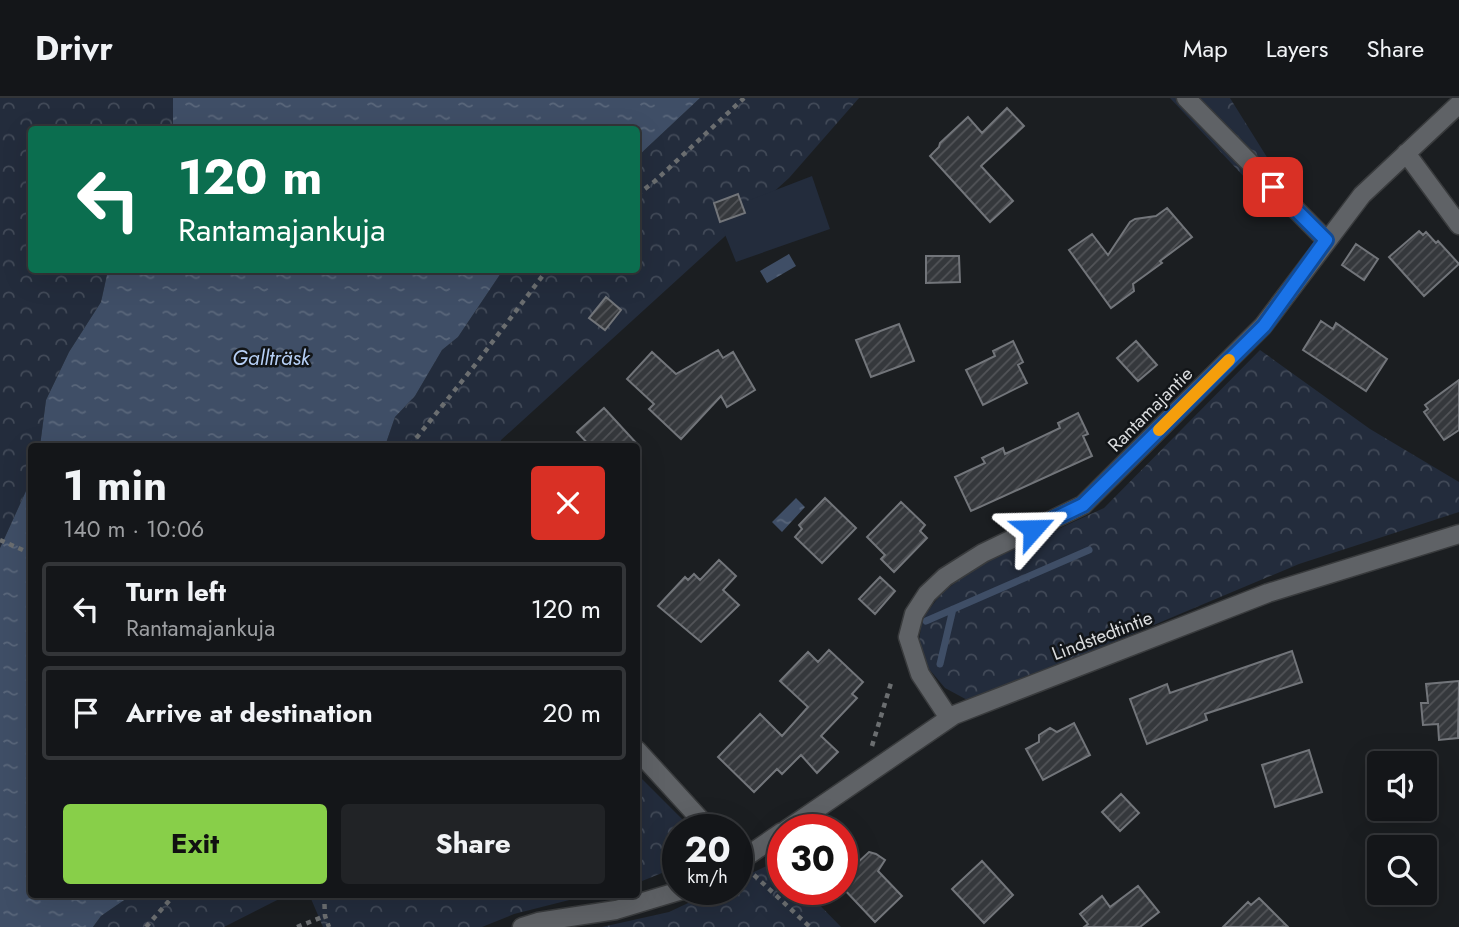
<!DOCTYPE html>
<html lang="en">
<head>
<meta charset="utf-8">
<style>
  body { margin:0; font-family:Jost,sans-serif; background:#212326; color:#f1f3f6; height:100vh; display:flex; flex-direction:column; font-size:26px; white-space:nowrap }
  * { box-sizing:border-box; margin:0 }
  p { font-size:23px; color:#9d9fa2 }
  .icon { flex:none; width:38px; height:38px; fill:none; stroke:currentColor; stroke-width:2; stroke-linecap:round; stroke-linejoin:round }
  .map { position:relative; flex:1; overflow:hidden }
  .details { position:absolute; left:28px; top:345px; width:612px; height:455px; display:flex; flex-direction:column; background:#141619; border-radius:7px; box-shadow:0 7px 28px #0002,0 0 0 2px #333538 }
  .details>* { flex:none }
  .guide { position:absolute; left:28px; top:28px; width:612px; height:147px; border-radius:7px; box-shadow:0 7px 28px #0002,0 0 0 2px #333538; background:#0b6e4f; color:#fff; overflow:hidden }
  .fabs { position:absolute; left:1367px; top:653px; display:grid; gap:14px }
  .fabs a { display:grid; place-items:center; width:70px; height:70px; border-radius:7px; background:#141619; box-shadow:0 7px 28px #0002,0 0 0 2px #333538; font-size:35px }
  .speed { position:absolute; left:662px; top:716px; display:flex; gap:14px; font-size:35px; font-weight:700; text-align:center }
  .speed>* { display:grid; place-content:center; width:91px; height:91px; border-radius:50%; background:#141619; box-shadow:0 7px 28px #0002,0 0 0 2px #333538; line-height:1 }
  .speed small { font-size:18px; font-weight:400 }
  .speed .limit { border:10px solid #d22; background:#fff; color:#111 }
  .pin { position:absolute; display:grid; place-items:center; width:60px; height:60px; color:#fff; margin:-30px; border-radius:14px; box-shadow:0 4px 10px #0006 }
  .me { position:absolute; width:77px; margin:-38px; rotate:65deg; stroke-linejoin:round; filter:drop-shadow(0 0 5px #0008) }
  .turn { display:flex; align-items:center; gap:24px; height:147px; padding:0 35px; font-size:32px }
  .turn .icon { width:91px; height:91px; stroke-width:2.5 }
  .turn b { display:block; font-size:49px; line-height:60px }
  .round { display:grid; place-items:center; flex:none; width:74px; height:74px; border-radius:7px; background:#212326 }
  .overview { display:flex; align-items:center; justify-content:space-between; height:119px; padding:0 35px }
  h1 { font-size:42px; font-weight:700; line-height:52px }
  .action { display:flex; gap:14px; margin-top:auto; padding:14px 35px }
  .action a { flex:1; height:80px; border-radius:7px; background:#88cf49; color:#111; font-size:28px; font-weight:700; line-height:80px; text-align:center }
  .action a+a { background:#212326; color:#f1f3f6 }
  ul { padding:0; list-style:none }
  li { display:flex; align-items:center; gap:21px; height:94px; margin:0 14px 10px; padding:0 21px; border:4px solid #333538; border-radius:7px }
  li div { flex:1 }
  li b { display:block; font-size:26px }
  li em { font-style:normal }
  header { display:flex; align-items:center; gap:42px; box-sizing:border-box; height:98px; padding:0 35px; background:#141619; border-bottom:2px solid #333538 }
  header strong { font-size:33px }
  nav { display:flex; gap:38px; margin-inline-start:auto; font-size:24px }
  .map>svg:first-child { display:block }
  .forest { fill:url(#forest-crowns) }
  .garden { fill:#232c3c }
  .water { fill:url(#water-ripples) }
  .lines { fill:none; stroke-linecap:round; stroke-linejoin:round }
  .stream { stroke:#3f4e66; stroke-width:7 }
  .building { fill:url(#building-hatch); stroke:#72757a; stroke-width:2 }
  .street-casing { stroke:#393b3d; stroke-width:21 }
  .path { stroke:#6b6e70; stroke-width:4.5; stroke-dasharray:5 5; stroke-linecap:butt }
  .street { stroke:#5f6266; stroke-width:18 }
  .route-casing { stroke:#114b97; stroke-width:18 }
  .route { stroke:#1a73e8; stroke-width:12 }
  .slow { stroke:#f59e0b; stroke-width:12 }
  .labels { text-anchor:middle; stroke-width:5; stroke-linejoin:round; paint-order:stroke }
  .street-label { font-size:19px; fill:#d9dbdd; stroke:#121518 }
  .water-label { font-size:21px; font-style:italic; fill:#b7d0f6; stroke:#121518 }
</style>
</head>
<body>
<header>
<strong>Drivr</strong>
<nav><a>Map</a><a>Layers</a><a>Share</a></nav>
</header>
<div class="map">
<svg width="1459" height="829" viewBox="0 0 1459 829">
  <defs>
    <pattern id="forest-crowns" width="20" height="18" patternUnits="userSpaceOnUse" patternTransform="scale(1.75)"><rect width="20" height="18" fill="#232c3c"/><path d="M2 6a3 3 0 1 1 6 0M12 15a3 3 0 1 1 6 0" fill="none" stroke="#424a58"/></pattern>
    <pattern id="water-ripples" width="26" height="14" patternUnits="userSpaceOnUse" patternTransform="scale(1.75)"><rect width="26" height="14" fill="#3f4e66"/><path d="M2 4q2-2 4 0t4 0M15 11q2-2 4 0t4 0" fill="none" stroke="#5a677b"/></pattern>
    <pattern id="building-hatch" width="6" height="6" patternUnits="userSpaceOnUse" patternTransform="scale(1.75)"><rect width="6" height="6" fill="#35383c"/><path d="M-1 1l2-2M0 6l6-6M5 7l2-2" fill="none" stroke="#525458"/></pattern>
  </defs>
  <rect width="100%" height="100%" fill="#1b1e21"/>
  <path class="forest" d="M0,0h173v31l-141,1v140h76l-7,32 -32,50 -23,48 -6,46h-8l-1,34 -31,68z
    M700,0h159l-70,80 -288,262 -1,6h-115l10,-29 20,-21 27,-46 16,-13 45,-67h134v-113z
    M1170,0h60l50,80 -17,19z
    M1260,252l110,79 89,53v30l-160,52 -328,138 -26,-14 -21,-25 -5,-21 3,-23 19,-25 36,-28 127,-58z
    M637,676l55,55 -15,1v37l-40,16z
    M777,763l5,6v22h22l37,38h-239l67,-15 49,-23h19v-9z
    M133,796h156l-65,33h-131l8,-11z
    M309,796h284l-79,20 -32,13h-159z"/>
  <path class="garden" d="M812,78l18,53 -94,33 -16,-40 25,-9 -3,-10z"/>
  <path class="water" d="M173,0h527l-63,59v-27l-464,-1z
    M789,156l7,12 -29,17 -7,-12z
    M108,172h395l-45,67 -16,13 -27,46 -20,21 -10,29h-345l6,-46 23,-48 32,-50z
    M31,382l1,414h101l-32,22 -8,11h-93v-379z
    M796,400l9,9 -23,25 -10,-10z"/>
  <g class="lines">
    <path class="stream" d="M926,523l163,-71
      M940,566l13,-55"/>
  </g>
  <path class="building" d="M1007,10l17,18 -43,40 32,35 -23,21 -60,-66 9,-9 1,-4 28,-26 14,16z
    M738,96l7,19 -25,9 -6,-19z
    M1167,110l25,29 -32,24 2,2 -29,21 1,7 -23,17 -42,-58 23,-16 16,21 22,-33 5,-3 21,-3z
    M1419,133l4,4 3,-3 10,11 2,-2 21,23 -35,32 -35,-39z
    M1356,146l22,15 -14,21 -22,-15z
    M926,158h33l1,26 -34,1z
    M606,199l15,13 -16,20 -16,-12z
    M1321,223l12,8 3,-6 51,36 -21,32 -63,-41z
    M899,226l15,37 -43,16 -15,-37z
    M1013,243l10,21 -5,3 9,18 -44,22 -17,-35 29,-14 -2,-5z
    M1136,243l21,24 -19,16 -21,-23z
    M718,252l5,8 10,-6 22,38 -28,17 -6,-11 -40,43 -32,-30 5,-5 -27,-25 25,-27 24,22z
    M1459,282v50l-15,10 -20,-28 4,-3 -3,-4z
    M604,310l35,38h-49l-13,-14z
    M1078,315l10,21 -5,2 9,20 -121,55 -16,-34 30,-14 -3,-5 21,-10 2,6 55,-26 -2,-5z
    M825,400l31,30 -34,35 -27,-26 7,-8 -3,-4z
    M901,404l24,23 -5,6 7,7 -33,34 -13,-13 4,-4 -18,-18z
    M719,462l17,16 -13,14 16,15 -38,37 -43,-36 27,-29 3,3 6,-6 6,6z
    M880,479l15,14 -20,23 -16,-15z
    M829,552l34,32 -11,12 5,4 -36,38 17,16 -21,21 -16,-18 -19,19 -5,-5 -23,23 -36,-35 42,-43 22,22 26,-29 -28,-26 28,-29 10,10z
    M1292,553l10,31 -97,32 2,6 -60,24 -17,-45 37,-15 3,9z
    M1459,583l-1,57 -19,2 -1,-16 -15,1 -2,-22h7l-2,-19z
    M1074,625l16,32 -47,25 -17,-31 13,-7v-7l11,-7 7,4z
    M1309,652l13,42 -47,15 -13,-42z
    M1121,696l18,19 -19,18 -18,-19z
    M869,754l7,2 9,6 -7,11 24,25 -27,26 -33,-35v-10z
    M982,763l31,34 -29,28 -32,-34z
    M1138,788l21,26 -19,15h-56l4,-3 -8,-10 22,-18 8,11z
    M1259,800l29,29h-65l25,-25 3,3z"/>
  <g class="lines">
    <g class="street-casing">
      <path id="street" d="M1186,0l140,142
        M1406,55l53,72
        M949,620l-29,-44 -12,-37 6,-23 13,-20 18,-17 38,-24 100,-48 180,-179 99,-131 97,-91
        M637,652l73,80
        M786,732l168,-115 314,-122 191,-59
        M737,765l45,-31
        M522,829l16,-5 78,-12 70,-21"/>
    </g>
    <path class="path" d="M637,97l18,-14 89,-83
      M410,348l65,-81 72,-95
      M0,442l32,14
      M872,648l19,-63
      M754,777l56,52
      M324,796l1,22 4,11
      M146,829l29,-33
      M297,829l28,-11"/>
    <use href="#street" class="street"/>
  </g>
  <g class="lines">
    <g class="route-casing">
      <path id="route" d="M1033,431l50,-24 181,-179 62,-86 -53,-53"/>
    </g>
    <use href="#route" class="route"/>
    <path class="slow" d="M1159,332l70,-70"/>
  </g>
  <g class="labels">
    <g class="street-label">
      <text transform="translate(1150 311) rotate(-45)" y="7">Rantamajantie</text>
      <text transform="translate(1102 537) rotate(-21)" y="7">Lindstedtintie</text>
    </g>
    <g class="water-label">
      <text x="271" y="267">Gallträsk</text>
    </g>
  </g>
</svg>
<div class="fabs">
<a><svg class="icon" aria-label="sound" viewBox="0 0 24 24"><path d="M4 9h4l5-4v14l-5-4H4zM17 9q2 3 0 6"/></svg></a>
<a><svg class="icon" aria-label="search" viewBox="0 0 24 24"><circle cx="10" cy="10" r="6"/><path d="M15 15l6 6"/></svg></a>
</div>
<div class="speed"><div>20<small>km/h</small></div><div class="limit">30</div></div>
<div class="pin" style="left:1273px;top:89px;background:#d93025"><svg class="icon" aria-label="arrive" viewBox="0 0 24 24"><path d="M6 21V4h12l-3 4 3 4H6"/></svg></div>
<svg class="me" style="left:1033px;top:431px" viewBox="-20 -20 40 40"><path d="M0-17L14 15 0 8-14 15z" fill="#1a73e8" stroke="#fff" stroke-width="4"/></svg>
<div class="guide">
<div class="turn"><svg class="icon" aria-label="left" viewBox="0 0 24 24"><path d="M17 20v-9H6M10 6l-5 5 5 5"/></svg><div><b>120 m</b>Rantamajankuja</div></div>
</div>
<section class="details">
<div class="overview"><div><h1>1 min</h1><p>140 m · 10:06</p></div><a class="round" style="background:#d93025;color:#fff"><svg class="icon" aria-label="close" viewBox="0 0 24 24"><path d="M6 6l12 12M18 6L6 18"/></svg></a></div>
<ul>
<li><svg class="icon" aria-label="left" viewBox="0 0 24 24"><path d="M17 20v-9H6M10 6l-5 5 5 5"/></svg><div><b>Turn left</b><p>Rantamajankuja</p></div><em>120 m</em></li>
<li><svg class="icon" aria-label="arrive" viewBox="0 0 24 24"><path d="M6 21V4h12l-3 4 3 4H6"/></svg><div><b>Arrive at destination</b></div><em>20 m</em></li>
</ul>
<div class="action"><a>Exit</a><a>Share</a></div>
</section>
</div>
</body>
</html>
